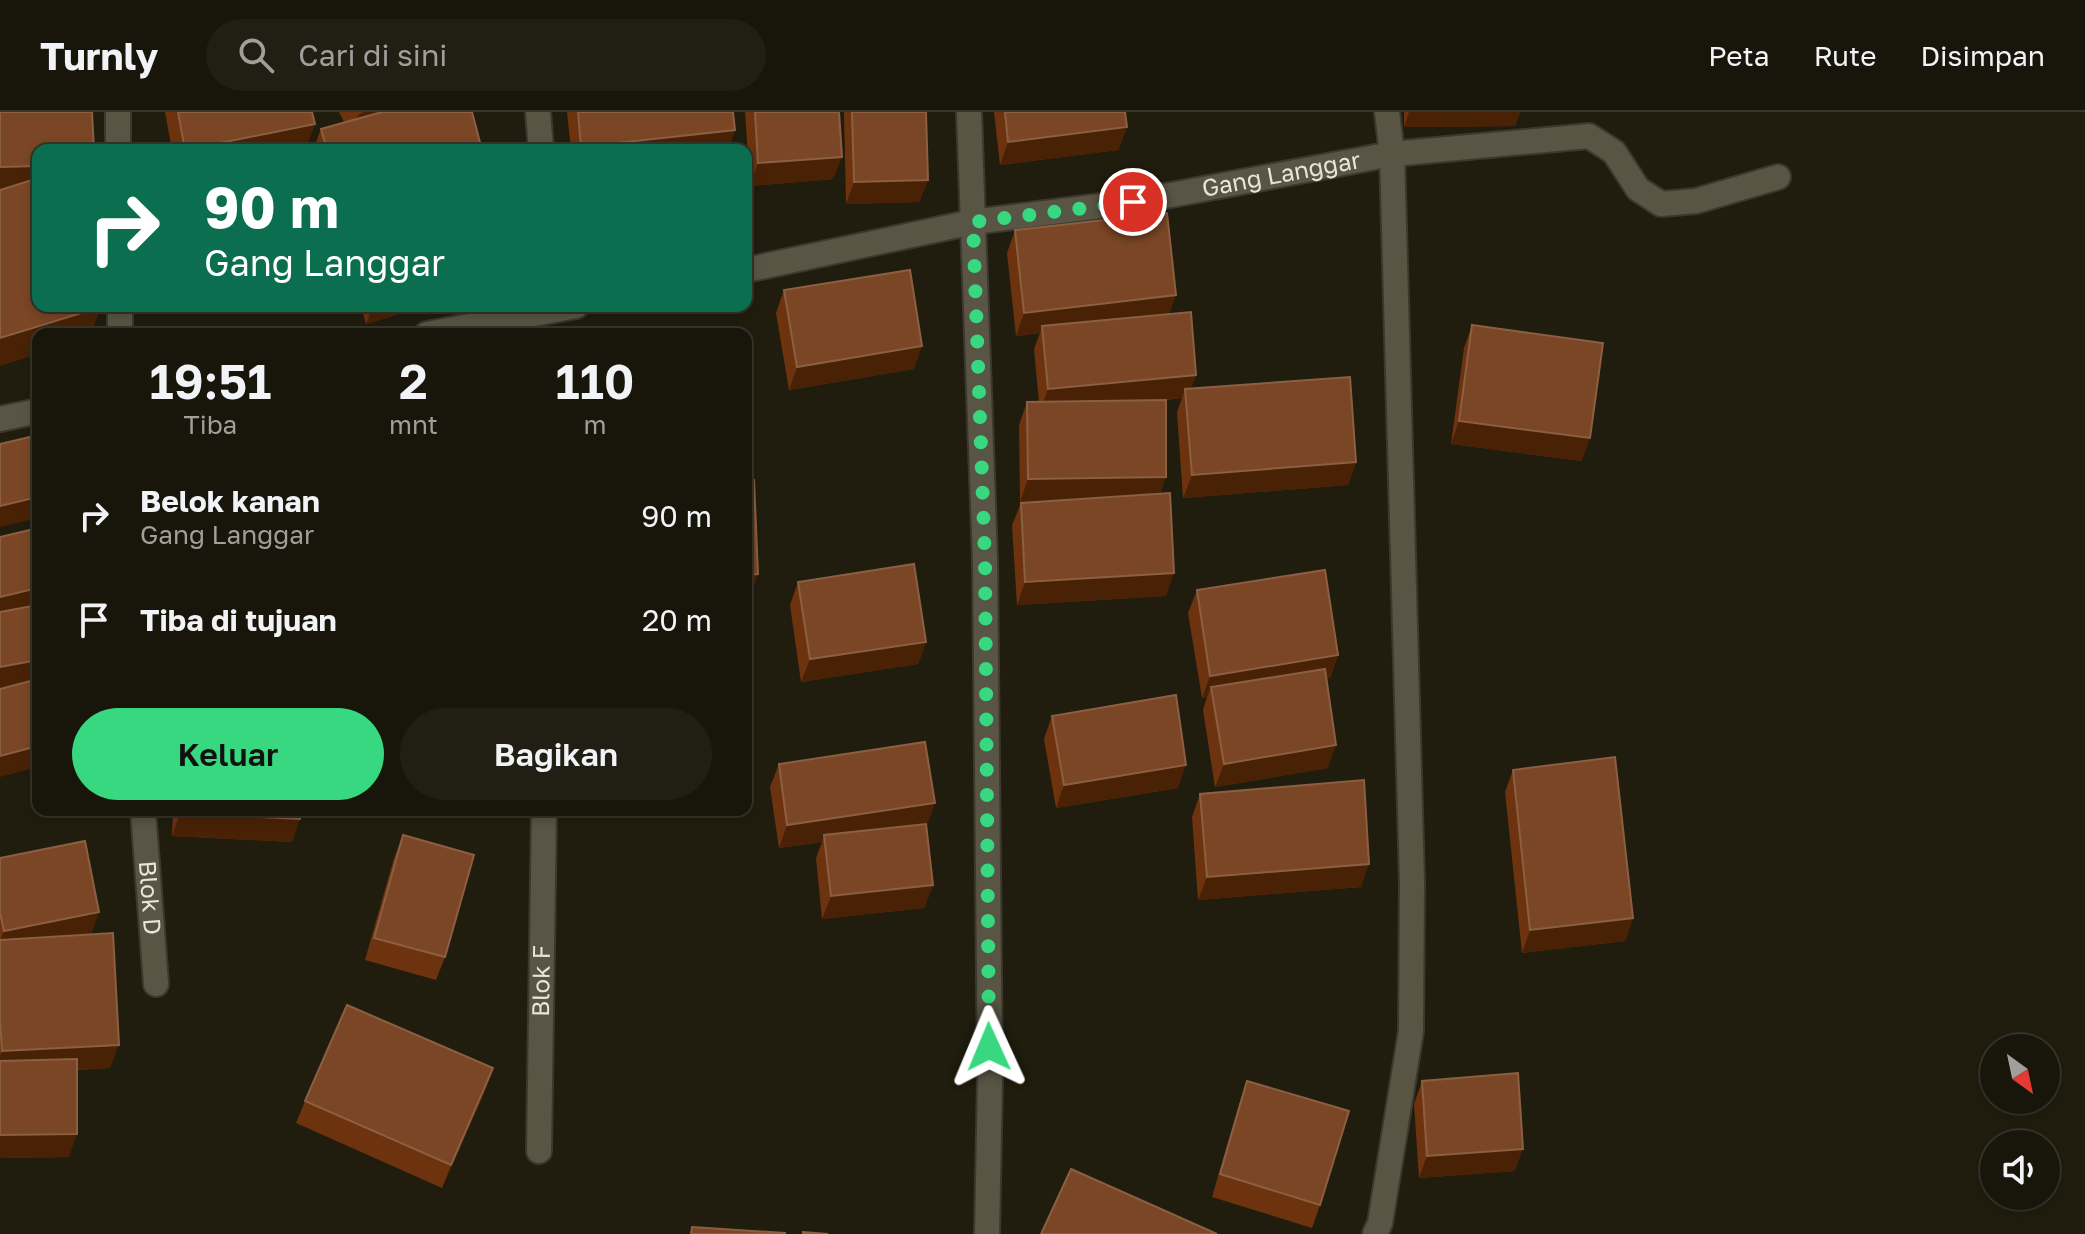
<!DOCTYPE html>
<html lang="id">
<head>
<meta charset="utf-8">
<style>
  body { margin:0; font-family:"Golos Text",sans-serif; background:#211f13; color:#f1f3f6; height:100vh; display:flex; flex-direction:column; font-size:30px; white-space:nowrap }
  * { box-sizing:border-box; margin:0 }
  p { font-size:26px; color:#9f9f9c }
  .icon { flex:none; width:44px; height:44px; fill:none; stroke:currentColor; stroke-width:2; stroke-linecap:round; stroke-linejoin:round }
  .map { position:relative; flex:1; overflow:hidden }
  .drawer { position:absolute; left:32px; top:216px; width:720px; height:488px; display:flex; flex-direction:column; background:#18160a; border-radius:16px; box-shadow:0 4px 12px #0003,0 0 0 2px #36352b }
  .drawer>* { flex:none }
  .top-card { position:absolute; left:32px; top:32px; width:720px; height:168px; border-radius:16px; box-shadow:0 4px 12px #0003,0 0 0 2px #36352b; background:#0b6e4f; color:#fff; overflow:hidden }
  .needle { width:52px; rotate:147deg }
  .controls { position:absolute; left:1980px; top:922px; display:grid; gap:16px }
  .controls a { display:grid; place-items:center; width:80px; height:80px; border-radius:50%; background:#18160a; box-shadow:0 4px 12px #0003,0 0 0 2px #36352b; font-size:40px }
  .pin { position:absolute; display:grid; place-items:center; width:68px; height:68px; color:#fff; margin:-34px; border:4px solid #fff; border-radius:50%; box-shadow:0 2px 8px #0007 }
  .me { position:absolute; width:88px; margin:-44px; rotate:359deg; stroke-linejoin:round; filter:drop-shadow(0 0 6px #0008) }
  .turn { display:flex; align-items:center; gap:28px; height:168px; padding:0 40px; font-size:36px }
  .turn .icon { width:104px; height:104px; stroke-width:2.5 }
  .turn b { display:block; font-size:56px; line-height:68px }
  .eta { display:flex; justify-content:space-evenly; align-items:center; height:136px; text-align:center }
  .eta b { font-size:48px; font-weight:600; line-height:56px }
  .primary-button { display:flex; gap:16px; margin-top:auto; padding:16px 40px }
  .primary-button a { flex:1; height:92px; border-radius:48px; background:#37d880; color:#111; font-size:32px; font-weight:600; line-height:92px; text-align:center }
  .primary-button a+a { background:#211f13; color:#f1f3f6 }
  ul { padding:0; list-style:none }
  li { display:flex; align-items:center; gap:24px; height:104px; padding:0 40px }
  li div { flex:1 }
  li b { display:block; font-size:30px }
  li em { font-style:normal }
  header { display:flex; align-items:center; gap:48px; box-sizing:border-box; height:112px; padding:0 40px; background:#18160a; border-bottom:2px solid #36352b }
  header strong { font-size:38px }
  nav { display:flex; gap:44px; margin-inline-start:auto; font-size:28px }
  .search { width:560px; height:72px; background:#211f13; display:flex; align-items:center; gap:20px; box-sizing:border-box; padding:0 28px; border-radius:44px; color:#9f9f9c; font-size:30px }
  .map>svg:first-child { display:block }
  .lines { fill:none; stroke-linecap:round; stroke-linejoin:round }
  .minor-casing { stroke:#3b3830; stroke-width:28 }
  .minor { stroke:#595544; stroke-width:24 }
  .wall { fill:#6d330f }
  .shaded-wall { fill:#492206 }
  .building { fill:#7a4625; stroke:#8b5f42; stroke-width:2 }
  .route { stroke:#37d880; stroke-width:14; stroke-dasharray:0 25.2 }
  .labels { text-anchor:middle; stroke-width:8; stroke-linejoin:round; paint-order:stroke }
  .street-label { font-size:24px; fill:#e7e4db; stroke:#171406 }
</style>
</head>
<body>
<header>
<strong>Turnly</strong>
<div class="search"><svg class="icon" aria-label="search" viewBox="0 0 24 24"><circle cx="10" cy="10" r="6"/><path d="M15 15l6 6"/></svg>Cari di sini</div>
<nav><a>Peta</a><a>Rute</a><a>Disimpan</a></nav>
</header>
<div class="map">
<svg width="2085" height="1122" viewBox="0 0 2085 1122">
  <rect width="100%" height="100%" fill="#201d0e"/>
  <g class="lines">
    <g class="minor-casing">
      <g id="minor">
        <path d="M538,0l3,38"/>
        <path d="M969,0l16,448 5,519 -3,155"/>
        <path d="M118,38v-38"/>
        <path id="s1" d="M746,158l227,-48 160,-20 259,-48 197,-18 25,16 24,37 23,15 35,-3 82,-24"/>
        <path d="M120,194v28"/>
        <path d="M427,222l149,-28"/>
        <path d="M0,307l38,-8"/>
        <path id="s2" d="M143,698l13,174"/>
        <path id="s3" d="M539,1039l5,-341"/>
        <path d="M1375,1122l5,-11 31,-192 1,-149 -20,-728 -5,-42"/>
      </g>
    </g>
    <use href="#minor" class="minor"/>
  </g>
  <path class="wall" d="M165,0h147l3,12 -9,23 -15,3h-119z
    M339,0h133l10,38h-169l8,-21 23,-7z
    M567,0h166l2,18 -7,20h-157z
    M745,0h94l-6,67 -83,7z
    M844,0h82l2,68 -9,22 -73,2z
    M994,0h131l2,15 -9,23 -118,15z
    M1404,0h116l-5,14 -111,1z
    M1015,118l155,84 21,75 165,73 -8,23 -165,13 -6,-86 5,-14 -16,2 -6,94 6,102 -149,9 -5,-80 9,-22 9,-1h-10l-1,-77 8,-23h12l-5,-53 6,-16 -24,3 -9,-83z
    M784,178l130,79 -125,21 -13,-77z
    M361,194h64l-59,18z
    M1472,213l110,136 -131,-17 13,-96z
    M798,470l128,60 -8,22 -117,18 -11,-77z
    M1197,478l141,65 -8,23 -4,1 2,89 -113,19 -12,-77 4,-13 -5,1 -14,-85z
    M1052,604l126,72 -122,20 -12,-69z
    M779,652l148,62 6,59 -9,23 -102,11 -6,-61 6,-16 -43,6 -9,-61z
    M1513,658l120,148 -8,23 -103,12 -17,-161z
    M1200,682l161,93 -163,13 -6,-83z
    M173,698h128l-9,32 -120,-6z
    M403,723l42,122 -9,23 -71,-20 29,-102z
    M0,746l91,76 19,134 -33,2 -8,87 -69,1z
    M493,956l-8,23 -43,97 -146,-65 9,-22z
    M1247,969l73,124 -8,23 -100,-31 27,-93z
    M1422,969l93,90 -96,7 -5,-74z"/>
  <path class="shaded-wall" d="M364,0h47l-61,25 8,-22z
    M1409,0h111l-5,14 -111,1z
    M315,12l-9,23 -15,3h-104z
    M1127,15l-9,23 -118,15 8,-23z
    M735,18l-7,20h-148l1,-3z
    M842,45l-9,22 -83,7 8,-23z
    M38,54v22l-38,2v-23z
    M928,68l-9,22 -73,2 8,-22z
    M1176,183l-8,23 -126,8 -2,7 -24,3 8,-23z
    M373,194h52l-59,18z
    M101,195l-10,27h-53v20l-38,12v-28z
    M922,234l-8,23 -125,21 8,-23z
    M1196,263l-8,23 -3,-9 -3,9 -142,13 8,-22z
    M1459,309l131,17 -8,23 -131,-17z
    M1356,350l-8,23 -165,13 9,-23z
    M1166,365l-8,23 -138,2 8,-23z
    M38,385v21l-38,9v-21z
    M1174,461l-8,23 -149,9 8,-23z
    M758,462l-8,23h-4v-22z
    M38,476v21l-38,9v-21z
    M926,530l-8,22 -117,18 9,-23z
    M1338,543l-8,23 -117,19 -2,-10 -4,10 -5,1 8,-22z
    M38,548v22l-38,7v-22z
    M1336,633l-8,23 -113,19 9,-23z
    M38,634v21l-38,10v-21z
    M1186,653l-8,23 -122,20 8,-23z
    M935,691l-8,23 -103,9 -2,7 -43,6 8,-23z
    M180,701l120,6 -8,23 -120,-6z
    M1369,752l-8,23 -163,13 9,-23z
    M933,773l-9,23 -102,11 9,-23z
    M99,800l-8,23 -91,6 4,-10z
    M1633,806l-8,23 -103,12 8,-23z
    M119,933l-9,23 -110,5v-17l2,-5z
    M493,956l-8,23 -43,97 9,-23z
    M77,1022l-8,23 -69,1v-23z
    M1523,1037l-8,22 -96,7 8,-22z"/>
  <path class="building" d="M0,0h92l2,38h-56v16l-38,1z
    M178,0h134l3,12 -130,26z
    M382,0h90l10,38h-155l-6,-21z
    M578,0h155l2,18 -154,17z
    M755,0h84l3,45 -84,6z
    M852,0h74l2,68 -74,2z
    M1005,0h120l2,15 -119,15z
    M38,66v128h62l1,1 -101,31v-148z
    M1167,101l9,82 -152,18 -9,-83z
    M910,158l12,76 -125,21 -13,-77z
    M1191,200l5,63 -148,14 -6,-63z
    M1472,213l131,18 -13,95 -131,-17z
    M1350,265l6,85 -164,13 -7,-86z
    M1166,288v77l-138,2 -1,-77z
    M38,323v62l-38,9v-62z
    M746,368h8l4,94 -12,1z
    M1170,381l4,80 -149,9 -4,-79z
    M38,416v60l-38,9v-60z
    M914,452l12,78 -116,17 -12,-77z
    M1325,458l13,85 -128,21 -13,-86z
    M38,493v55l-38,7v-55z
    M1325,557l11,76 -112,19 -13,-77z
    M38,567v67l-38,10v-67z
    M1176,583l10,70 -122,20 -12,-69z
    M925,630l10,61 -148,22 -8,-61z
    M1615,645l18,161 -103,12 -17,-160z
    M1364,668l5,84 -162,13 -7,-83z
    M180,698h121l-1,9 -120,-6z
    M926,712l7,61 -102,11 -7,-61z
    M403,723l71,20 -29,102 -71,-19z
    M85,729l14,71 -95,19 -4,-18v-55z
    M113,821l6,112 -117,6 -2,-32v-79z
    M347,893l146,63 -42,97 -146,-64z
    M77,947v75l-77,1v-74z
    M1518,961l5,76 -96,7 -5,-75z
    M1247,969l102,30 -29,94 -100,-31z
    M1071,1057l146,65h-176z
    M692,1115l93,6v1h-94z
    M803,1120l25,2h-25z"/>
  <g class="lines">
    <path class="route" d="M989,935l-4,-487 -12,-338 160,-20"/>
  </g>
  <g class="labels">
    <g class="street-label">
      <text dy="8" stroke="none"><textPath href="#s1" startOffset="544">Gang Langgar</textPath></text>
      <text dy="8" stroke="none"><textPath href="#s2" startOffset="88">Blok D</textPath></text>
      <text dy="8" stroke="none"><textPath href="#s3" startOffset="170">Blok F</textPath></text>
    </g>
  </g>
</svg>
<div class="controls">
<a><svg class="needle" viewBox="-14 -14 28 28"><path d="M0-13l5 13h-10z" fill="#e53935"/><path d="M0 13l5-13h-10z" fill="#9f9f9c"/></svg></a>
<a><svg class="icon" aria-label="sound" viewBox="0 0 24 24"><path d="M4 9h4l5-4v14l-5-4H4zM17 9q2 3 0 6"/></svg></a>
</div>
<div class="pin" style="left:1133px;top:90px;background:#d93025"><svg class="icon" aria-label="arrive" viewBox="0 0 24 24"><path d="M6 21V4h12l-3 4 3 4H6"/></svg></div>
<svg class="me" style="left:989px;top:935px" viewBox="-20 -20 40 40"><path d="M0-17L14 15 0 8-14 15z" fill="#37d880" stroke="#fff" stroke-width="4"/></svg>
<div class="top-card">
<div class="turn"><svg class="icon" aria-label="right" viewBox="0 0 24 24"><path d="M7 20v-9h11M14 6l5 5-5 5"/></svg><div><b>90 m</b>Gang Langgar</div></div>
</div>
<section class="drawer">
<div class="eta">
<div><b>19:51</b><p>Tiba</p></div>
<div><b>2</b><p>mnt</p></div>
<div><b>110</b><p>m</p></div>
</div>
<ul>
<li><svg class="icon" aria-label="right" viewBox="0 0 24 24"><path d="M7 20v-9h11M14 6l5 5-5 5"/></svg><div><b>Belok kanan</b><p>Gang Langgar</p></div><em>90 m</em></li>
<li><svg class="icon" aria-label="arrive" viewBox="0 0 24 24"><path d="M6 21V4h12l-3 4 3 4H6"/></svg><div><b>Tiba di tujuan</b></div><em>20 m</em></li>
</ul>
<div class="primary-button"><a>Keluar</a><a>Bagikan</a></div>
</section>
</div>
</body>
</html>
